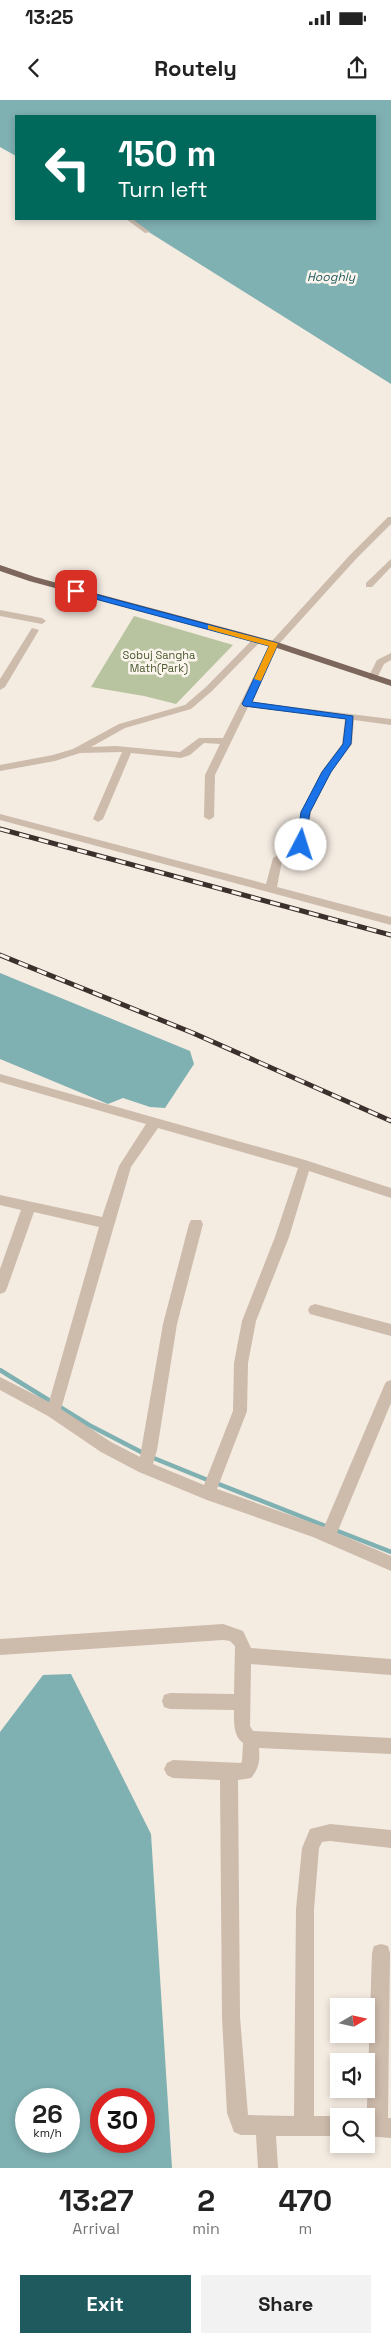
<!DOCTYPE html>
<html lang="en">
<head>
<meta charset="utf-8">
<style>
  body { margin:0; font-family:"Space Grotesk",sans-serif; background:#f2f2f2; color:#222; height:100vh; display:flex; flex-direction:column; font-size:19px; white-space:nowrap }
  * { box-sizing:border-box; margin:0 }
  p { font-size:16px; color:#767676 }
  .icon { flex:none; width:28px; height:28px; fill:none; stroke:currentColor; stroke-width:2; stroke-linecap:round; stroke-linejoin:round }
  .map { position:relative; height:2068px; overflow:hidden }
  .drawer { display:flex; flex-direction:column; background:#fff; flex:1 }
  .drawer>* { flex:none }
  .guide { position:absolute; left:15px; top:15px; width:361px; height:105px; border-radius:0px; box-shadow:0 2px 8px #0003; background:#00695c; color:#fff; overflow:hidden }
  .needle { width:32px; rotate:81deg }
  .controls { position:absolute; left:330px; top:1898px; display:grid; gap:10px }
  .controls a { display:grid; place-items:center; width:45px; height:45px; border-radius:0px; background:#fff; box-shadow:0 2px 8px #0003; font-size:25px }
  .speed { position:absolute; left:15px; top:1988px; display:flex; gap:10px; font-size:25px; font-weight:700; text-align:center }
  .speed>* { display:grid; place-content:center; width:65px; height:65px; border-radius:50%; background:#fff; box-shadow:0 2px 8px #0003; line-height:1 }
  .speed small { font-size:12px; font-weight:400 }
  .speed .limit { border:8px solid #d22; background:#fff; color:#111 }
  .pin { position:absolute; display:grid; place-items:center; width:42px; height:42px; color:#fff; margin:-21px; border-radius:10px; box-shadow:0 2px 8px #0006 }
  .me { position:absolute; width:55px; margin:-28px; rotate:5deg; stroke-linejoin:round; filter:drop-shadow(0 0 4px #0008) }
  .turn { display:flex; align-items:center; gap:18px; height:105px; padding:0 20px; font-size:22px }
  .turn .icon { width:65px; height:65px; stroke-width:2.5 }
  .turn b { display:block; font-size:35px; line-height:42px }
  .eta { display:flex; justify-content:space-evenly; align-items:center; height:85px; text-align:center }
  .eta b { font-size:30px; font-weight:700; line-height:35px }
  .primary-button { display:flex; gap:10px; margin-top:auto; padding:10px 20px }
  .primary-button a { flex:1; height:58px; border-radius:0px; background:#1f5a5e; color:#fff; font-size:20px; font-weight:700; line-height:58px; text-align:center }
  .primary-button a+a { background:#f2f2f2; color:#222 }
  .status { display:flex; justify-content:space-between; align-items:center; height:35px; padding:0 25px; background:#fff; direction:ltr }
  .status svg { height:14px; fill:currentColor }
  header { display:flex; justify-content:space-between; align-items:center; height:65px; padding:0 20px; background:#fff; font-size:22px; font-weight:700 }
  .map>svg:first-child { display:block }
  .green { fill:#b8c4a0 }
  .water { fill:#7fb0b2; fill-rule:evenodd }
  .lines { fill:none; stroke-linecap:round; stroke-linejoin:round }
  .stream { stroke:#7fb0b2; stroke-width:4.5 }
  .minor { fill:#cdbbac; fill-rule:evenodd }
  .major { fill:#7d675c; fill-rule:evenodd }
  .rail-casing { stroke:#3b302b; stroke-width:5 }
  .rail { stroke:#fbf5ee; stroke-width:3; stroke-dasharray:10; stroke-linecap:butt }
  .route { fill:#1a73e8; stroke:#114b97 }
  .slow { fill:#f59e0b }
  .labels { text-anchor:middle; stroke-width:5; stroke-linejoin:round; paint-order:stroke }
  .far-park-label { font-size:11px; fill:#4a5a2e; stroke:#fbf5ee }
  .far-water-label { font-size:12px; font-style:italic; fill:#1f5a5e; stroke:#fbf5ee }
</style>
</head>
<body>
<div class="status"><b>13:25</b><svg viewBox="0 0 49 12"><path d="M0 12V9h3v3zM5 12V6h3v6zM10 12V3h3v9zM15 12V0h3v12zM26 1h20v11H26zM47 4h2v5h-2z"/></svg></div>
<header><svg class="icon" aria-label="back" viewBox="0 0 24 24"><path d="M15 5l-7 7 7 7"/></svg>Routely<svg class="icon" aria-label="share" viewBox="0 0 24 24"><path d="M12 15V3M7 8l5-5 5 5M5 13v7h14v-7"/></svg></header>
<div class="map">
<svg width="391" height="2068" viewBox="0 0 391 2068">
  <rect width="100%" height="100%" fill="#f4ebe1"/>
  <path class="green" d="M134,516l99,29 -57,59 -32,-8 -53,-9z"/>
  <path class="water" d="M0,0h391v284l-263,-165h247v-103h-359v40l-16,-9z
    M0,873l190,78 4,13 -29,44 -15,-1 -27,-9 -15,6 -108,-45z
    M71,1574l80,160 21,334h-172v-436l43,-57zM26,1999h43v42h-43zM101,1999h43v42h-43z"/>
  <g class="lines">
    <path class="stream" d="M0,1270l89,55 56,29
      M151,1357l59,24
      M216,1383l112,44
      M335,1430l56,22"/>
    <path class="minor" d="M126,119h6l18,13 -5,1z
      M388,417h3v7l-35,35 -78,86 -27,57 140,17v6l-37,-5 -2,24 -21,28 -20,40 -5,33 -5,7 -19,9 -5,26 114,30v8l-391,-105v-6l266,70 7,-26 23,-14 5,-32 20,-40 21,-28 3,-25 -97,-12 -33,68 -1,42 -5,3 -5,-3 1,-42 15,-31 -16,-1 -14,12 -9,3 -50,-5 -28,66 -5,3 -5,-3 29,-67 -42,1 -25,8 -55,10v-6l53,-10 20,-6 46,-25 66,-19 21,-18 48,-49h6v4l-48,49 -21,18 -66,19 -34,19 25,-1 64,6 19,-14h24l48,-96 79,-87z
      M391,459v8l-19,20h-6v-4z
      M0,510l42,8 4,3 -4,3 -42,-8z
      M32,528l7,2 -34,57 -5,3v-11z
      M391,553v7l-7,4 -8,16h-6l-2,-2 9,-18z
      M0,974l305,86 86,28v10l-82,-27 -20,66 -33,84 -8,42 -1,48 -30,78 107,38 60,-141 2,-4 5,-2v23l-54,130 54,23v15l-78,-34 -106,-37 -68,-28 -38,-20 -53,-36 -48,-26v-13l49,25 50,-175 -65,-15 -27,76 -2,4 -5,2v-25l21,-59 -21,-5v-10l102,22 17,-51 27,-42 -146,-42zM158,1028l140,40 -23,69 -33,84 -8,42 -1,48 -29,74 -51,-21 4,-14 20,-126 26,-100 -2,-4h-10l-2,4 -26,100 -23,133 -29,-15 -50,-33 70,-242z
      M315,1204l76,20v12l-81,-22 -2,-4 2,-4z
      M223,1524l20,7 8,17 140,11v16l-140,-11 -1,62 3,5 138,7v16l-132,-6c1,13 0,20 -8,30l-13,2 2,237 8,98 46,1 2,-207 6,-61 8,-19 20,-5 61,6v18l-61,-7 -8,1 -3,6 -5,61v207h25v20h-63l2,32h-20l-2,-33h-15l-7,-3 -7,-19 -5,-96 -2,-237 -47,-2 -6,-3 -3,-6 3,-6 6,-3 68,3 1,-2 1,-18c-10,-7 -9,-22 -9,-33l-64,-1 -6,-2 -2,-6 2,-6 6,-2 64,1 1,-48 -5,-5 -7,-1 -223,15v-16z
      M381,1844l7,2 2,7 -2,165h3v20l-25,-2 6,-183 2,-7z"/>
    <path class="major" d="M0,465l35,12 242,65 114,38v6l-120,-40 -242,-65 -29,-10z"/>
    <g class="rail-casing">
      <path id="rail" d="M0,729l391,106
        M0,855l193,78 198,88"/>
    </g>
    <use href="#rail" class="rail"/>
  </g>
  <path class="route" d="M76,489l201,54 1,1 -26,58 101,14 -2,28 -20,28 -21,40 -6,35 -3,1 -5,-3 5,-33 21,-40 21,-28 3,-25 -102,-13 -2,-2 27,-58 -196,-53 -1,-2z"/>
  <path class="slow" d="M208,525l69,18 1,1 -17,37 -7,-2 15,-33 -61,-17z"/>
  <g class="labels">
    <g class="far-park-label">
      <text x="159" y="559">Sobuj Sangha<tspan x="159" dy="13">Math(Park)</tspan></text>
    </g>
    <g class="far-water-label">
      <text x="331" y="181">Hooghly</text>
    </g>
  </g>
</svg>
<div class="controls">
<a><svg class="needle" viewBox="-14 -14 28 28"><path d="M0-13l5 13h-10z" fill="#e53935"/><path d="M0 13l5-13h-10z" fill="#767676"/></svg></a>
<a><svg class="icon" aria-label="sound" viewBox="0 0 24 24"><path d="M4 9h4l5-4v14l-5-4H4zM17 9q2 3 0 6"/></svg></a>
<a><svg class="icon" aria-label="search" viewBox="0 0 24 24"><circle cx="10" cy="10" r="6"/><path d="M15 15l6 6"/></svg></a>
</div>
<div class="speed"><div>26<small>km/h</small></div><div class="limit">30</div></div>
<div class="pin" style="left:76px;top:491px;background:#d93025"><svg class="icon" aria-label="arrive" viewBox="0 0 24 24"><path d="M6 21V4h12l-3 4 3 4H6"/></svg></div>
<svg class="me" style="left:301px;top:745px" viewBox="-20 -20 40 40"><circle r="19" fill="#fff"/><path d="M0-13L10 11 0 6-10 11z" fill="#1a73e8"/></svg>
<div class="guide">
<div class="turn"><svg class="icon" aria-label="left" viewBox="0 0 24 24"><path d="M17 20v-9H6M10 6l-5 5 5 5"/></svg><div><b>150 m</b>Turn left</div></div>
</div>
</div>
<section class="drawer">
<div class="eta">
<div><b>13:27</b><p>Arrival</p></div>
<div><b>2</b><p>min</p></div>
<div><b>470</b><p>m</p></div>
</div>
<div class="primary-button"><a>Exit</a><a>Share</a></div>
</section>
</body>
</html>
